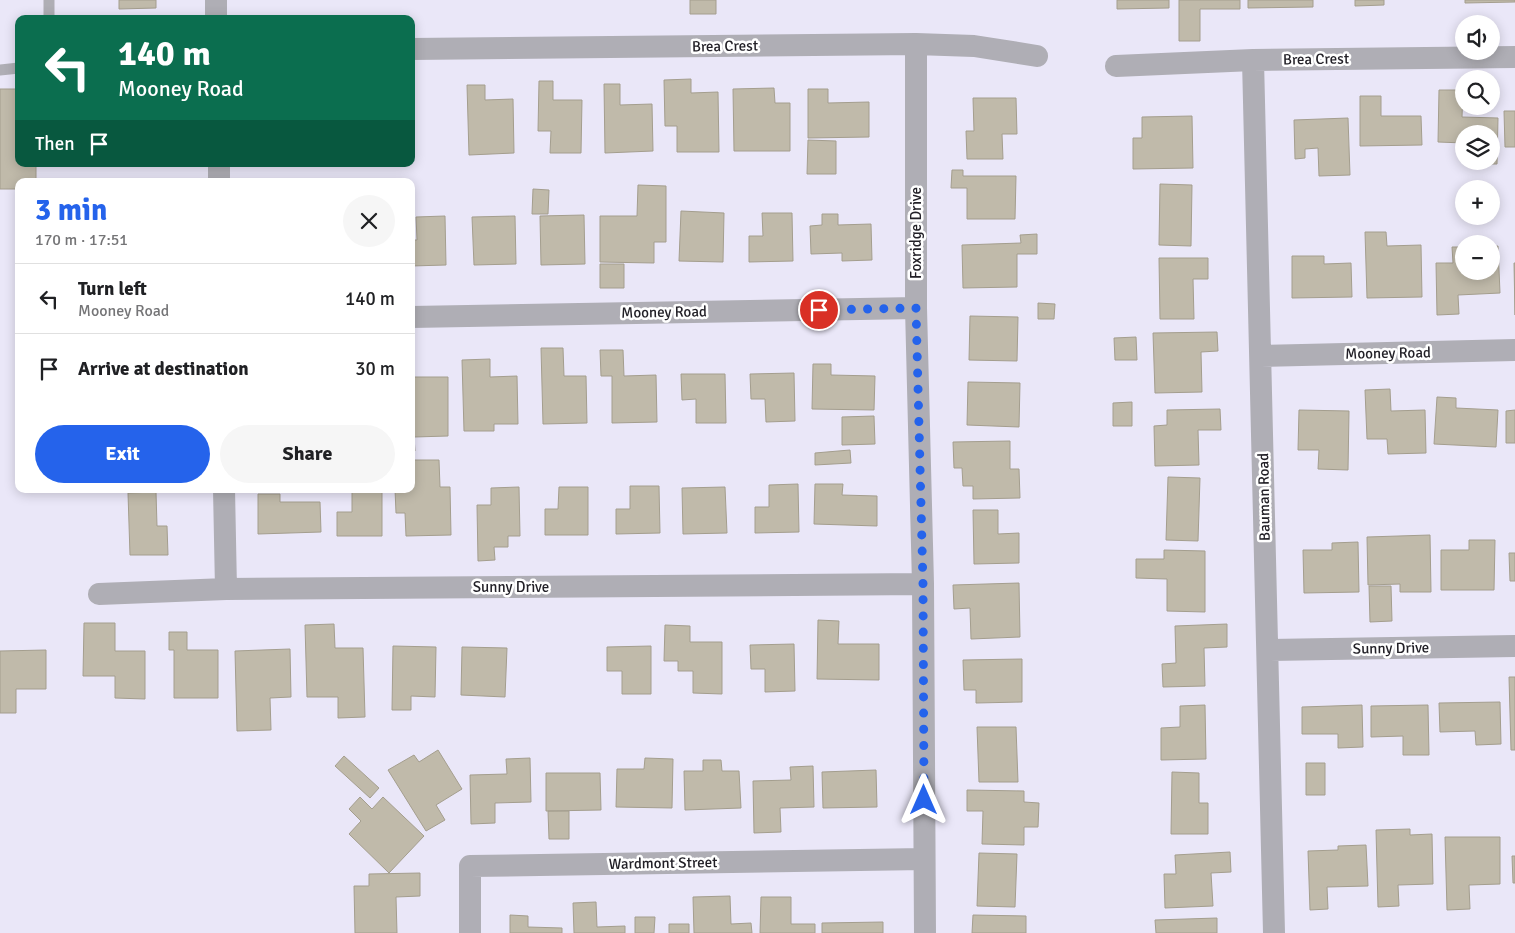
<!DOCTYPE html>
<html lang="en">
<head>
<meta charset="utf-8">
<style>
  body { margin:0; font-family:Signika,sans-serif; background:#f6f6f6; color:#202124; height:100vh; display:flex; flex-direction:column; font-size:19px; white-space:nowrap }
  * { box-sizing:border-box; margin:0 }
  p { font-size:16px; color:#757577 }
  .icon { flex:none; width:28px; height:28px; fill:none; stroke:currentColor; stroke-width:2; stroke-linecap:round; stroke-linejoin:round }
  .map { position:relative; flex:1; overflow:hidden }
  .panel { position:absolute; left:15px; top:178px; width:400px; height:315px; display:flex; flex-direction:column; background:#fff; border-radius:10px; box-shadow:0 2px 12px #0003 }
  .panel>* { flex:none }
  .guide { position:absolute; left:15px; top:15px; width:400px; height:152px; border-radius:10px; box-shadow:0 2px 12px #0003; background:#0b6e4f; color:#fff; overflow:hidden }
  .fabs { position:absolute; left:1455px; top:15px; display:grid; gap:10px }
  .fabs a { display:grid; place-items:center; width:45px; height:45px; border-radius:50%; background:#fff; box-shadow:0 2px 12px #0003; font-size:25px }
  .pin { position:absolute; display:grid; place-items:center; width:42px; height:42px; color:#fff; margin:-21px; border:2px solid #fff; border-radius:50%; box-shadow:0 1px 5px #0007 }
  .me { position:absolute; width:55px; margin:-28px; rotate:0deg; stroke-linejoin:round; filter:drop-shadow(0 0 4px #0008) }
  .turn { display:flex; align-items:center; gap:18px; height:105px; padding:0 20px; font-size:22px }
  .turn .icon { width:65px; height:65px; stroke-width:2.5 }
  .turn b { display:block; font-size:35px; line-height:42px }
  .then { display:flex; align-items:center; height:48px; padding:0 20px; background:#0003; gap:10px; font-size:19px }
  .round { display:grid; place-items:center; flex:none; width:52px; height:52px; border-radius:26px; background:#f6f6f6 }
  .overview { display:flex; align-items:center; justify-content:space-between; height:85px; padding:0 20px }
  h1 { font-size:30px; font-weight:700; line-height:38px; color:#2563eb }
  .cta { display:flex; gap:10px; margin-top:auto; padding:10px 20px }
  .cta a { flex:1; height:58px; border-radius:30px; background:#2563eb; color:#fff; font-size:20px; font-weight:700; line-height:58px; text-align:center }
  .cta a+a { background:#f6f6f6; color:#202124 }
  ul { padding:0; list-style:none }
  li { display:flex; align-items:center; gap:15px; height:70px; padding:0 20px; border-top:1px solid #e0e0e0 }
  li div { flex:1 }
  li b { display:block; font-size:19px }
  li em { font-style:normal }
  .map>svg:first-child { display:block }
  .building { fill:#c0baaa; stroke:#a49e8e }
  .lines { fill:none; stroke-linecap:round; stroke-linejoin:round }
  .lane { stroke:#afaeb5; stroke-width:11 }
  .street { stroke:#afaeb5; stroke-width:22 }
  .route { stroke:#2563eb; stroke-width:9; stroke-dasharray:0 16.2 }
  .labels { text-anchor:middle; stroke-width:5; stroke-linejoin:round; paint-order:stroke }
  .street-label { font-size:15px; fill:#222027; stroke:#fff }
</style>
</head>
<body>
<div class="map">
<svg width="1515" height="933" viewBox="0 0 1515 933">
  <rect width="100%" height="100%" fill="#eae7f8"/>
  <path class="building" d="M119,0h37v8l-37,1z
    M690,0h26v14h-26z
    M1117,0h52v8l-52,1z
    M1179,0h61v9h-40v32h-21z
    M1248,0h65v7l-65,1z
    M1355,0h29v5l-29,1z
    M1465,0h50v2l-50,1z
    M691,79v14l27,-1 1,60h-42v-26h-12l-1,-46z
    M539,81h14v19h29l-1,53h-31l1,-22h-13z
    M604,84h16v21l32,-1 1,47 -48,2z
    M467,85h18v15l28,-1 1,54 -45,2z
    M774,88l1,15h15v48h-56l-1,-62z
    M0,89h19v75h17v17h-17v8h-19z
    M808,89h20v14l41,-1v35l-61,1z
    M1439,90h24l-1,27 36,1 -1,46h-31v-3h25v-27h-27v9l-26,-1z
    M1360,96h21v20h40l1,29 -62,1z
    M973,98h43l1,36h-15l1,25h-36l-1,-28h8z
    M1504,111h11v36h-10z
    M1192,116l1,52 -60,1v-31h9v-21z
    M1348,118l2,57 -31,1 -1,-28 -13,1v9l-10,1 -1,-39z
    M808,140l28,1v33h-29z
    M952,170h11v6h53l-1,43h-48v-31h-16z
    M1160,184l32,1 -1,61 -32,-1z
    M638,185l28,1v56h-12v21l-54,-1v-46h37z
    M533,189l16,1 -1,24h-16z
    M681,211l43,2 -1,49 -44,-1z
    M762,213h30l1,48 -44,1v-26h14z
    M822,214h16v11l33,-1 1,36 -30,1v-8l-31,1 -1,-28 12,-1z
    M584,215l1,49 -44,1 -1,-49z
    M445,216l1,49 -35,1v-26h6l-1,-23z
    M515,216l1,48 -42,1 -2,-48z
    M1365,232h21l1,14 34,-1 1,52 -55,1z
    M1037,234v20h-20v33l-54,1 -1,-43 59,-2 -1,-8z
    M1491,246h7l2,47 -42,2 1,19 -22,1 -1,-52h17l-1,-16h12v24h27z
    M1292,256h32v8l27,-1 1,34 -60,1z
    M1159,258h49v21h-15l1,40h-34z
    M1514,263h1v52z
    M600,264h24v24h-24z
    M1038,303l17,1 -1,15h-16z
    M970,316l48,1 -1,44 -48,-1z
    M1217,332l1,19 -17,1 1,40 -47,1 -2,-60z
    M1136,337l1,23h-22l-1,-22z
    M541,348h22l1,28h22l1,47 -44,1z
    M600,350h23l1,26 32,-1 1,47 -45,1v-47h-11z
    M490,359v18l27,-1 1,48h-24v7h-30l-2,-71z
    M813,364h18v11l44,1 -1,34 -62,-1z
    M794,373l1,48 -29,1 -1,-23h-14l-1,-25z
    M681,374h44l1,49h-30v-24l-14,1z
    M411,377h37v59l-34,1 1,14h-4z
    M968,382l52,1 -1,44 -52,-2z
    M1390,389l1,22 34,-1 1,43 -38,1 -1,-15h-20l-2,-49z
    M1437,397l19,1v10l42,2 -2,37 -62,-3z
    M1132,402v24h-19v-23z
    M1220,409l1,21h-23l1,35 -44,1 -1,-40 13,-1v-15z
    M1299,410l50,1 -1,59 -30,-1 1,-19h-21z
    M1515,410v33h-9v-32z
    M874,416l1,28 -33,1v-28z
    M1010,441v28h9l1,29 -47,1v-13h-10l-1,-18h-8l-1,-26z
    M850,450l1,13 -36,2v-12z
    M411,460h28l1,27h10l1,48 -45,1 -1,-23h-9l-1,-24h16z
    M1168,477l32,1 -2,63 -32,-1z
    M798,484l1,48 -44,1v-26h14v-22z
    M815,484h28l-1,11 35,1v30l-63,-2z
    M630,486h29l1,47 -44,1v-25h14z
    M519,487l1,49h-12v11h-14l1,13 -17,1 -1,-56h14v-17z
    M559,487h29v48h-43v-26h13z
    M725,487l2,46 -44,1 -1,-46z
    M352,489h30v47h-45v-24h15z
    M156,492l1,34h10l1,29h-38l-2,-62z
    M258,494h22v8h40l1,30 -63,2z
    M973,510h25v24l21,-1v30l-45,1z
    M1430,535l1,57h-31v-8l-32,1 -1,-48z
    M1469,540h26l-1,50h-53v-40h28z
    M1358,542l1,50 -55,1 -1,-43h29v-7z
    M1164,550l41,1v61l-38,-1v-32l-31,-1v-19h28z
    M1509,553h6v28h-5z
    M1019,583l1,54 -49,2 -1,-31 -16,1 -1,-24z
    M1369,586h22l1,35 -22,1z
    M818,620l21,1 -1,23h41v36l-62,-1z
    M84,623h31v28h30v48l-30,-1v-22h-32z
    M334,624l1,24h28l2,69 -27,1v-21h-31l-2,-72z
    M1227,624v23l-23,1 1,38 -42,1 -1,-23 14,-1 -1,-37z
    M665,625l25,1v16h32v52l-29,-1v-22h-15v-10h-14z
    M169,632h18v18h31v48h-44v-48h-5z
    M794,644l1,47 -30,1v-23h-14l-1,-24z
    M393,646l43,1 -1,50 -24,-1v14h-19z
    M651,646v48h-29v-23h-15v-24z
    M462,647l45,1 -2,49 -44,-2z
    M290,649l1,48 -21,1 1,32 -34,1 -2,-80z
    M46,650v39h-30v24h-16v-62z
    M1022,659v43l-46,1v-13h-12l-1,-30z
    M1509,677h6v73h-4z
    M1500,702l1,42 -25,1 -1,-14 -35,1 -1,-29z
    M1205,705l1,54 -45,1v-32l19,-1v-21z
    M1362,705l1,42 -25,1v-14h-36v-27z
    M1428,705l1,50h-26v-19l-32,1v-31z
    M977,727h39l2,55h-39z
    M438,750l24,39 -26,16 9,15 -19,11 -38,-61 26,-15 5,7z
    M344,756l35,32 -9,10 -35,-32z
    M530,758l1,44 -36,1v20l-24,1 -1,-49 37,-1 -1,-15z
    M645,758l28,1 -1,49 -56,-1 1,-38h27z
    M703,760h18l1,11h17l2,37 -56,2 -1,-39h19z
    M1306,763h19v32h-19z
    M813,766l1,41 -34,1 1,24 -27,1 -1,-52 38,-1 -1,-13z
    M876,770l1,37 -54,1 -1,-36z
    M1172,772l27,1v30h9v31h-37z
    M546,773h54l1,37 -55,1z
    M967,790l57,1v11l15,1 -1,24h-14v18l-42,-1 1,-33h-16z
    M360,797l12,12 11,-12 41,39 -35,37 -40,-39 12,-13 -12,-12z
    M548,811h21v28h-20z
    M1410,829v6l22,-1 1,50 -35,1 1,21 -21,1 -2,-77z
    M1445,837h55v47l-31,1 1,24 -23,1z
    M1366,845l2,41 -41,1 1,22 -18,1 -2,-59 30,-1v-4z
    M1230,852l1,20 -20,1 2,33 -48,2 -1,-34h12l-1,-19z
    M979,853l38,1 -2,53 -38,-1z
    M1512,856h3v27h-2z
    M420,873v23l-24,1 1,36h-42l-1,-47h15v-12z
    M730,896l1,28 20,-1 1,10h-58l-1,-36z
    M761,897h30v27h24v9h-55z
    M596,902l1,25 28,-1v7h-51l-1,-30z
    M510,915l18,1v11l34,1v5h-52z
    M973,915l53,1v17h-54z
    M635,917h20l-1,16h-19z
    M1217,918v15h-61l-1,-13z
    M883,922v11h-61v-10z
    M669,924h20v9h-20z"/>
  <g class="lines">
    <path class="lane" d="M49,19v-19
      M0,70l19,-2"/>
    <path class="street" d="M216,0v19
      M916,44v264l7,276 2,349
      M411,49l505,-5 58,2 63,10
      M1253,60l21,873
      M1116,66l137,-6 262,-3
      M219,164v17
      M411,317l505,-9
      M1261,356l254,-6
      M224,489l2,100
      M99,594l127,-5 697,-5
      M1268,650l247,-4
      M470,933v-67l454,-7"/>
  </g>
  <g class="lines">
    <path class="route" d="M819,310l97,-2 7,276 1,216"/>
  </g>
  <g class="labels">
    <g class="street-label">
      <text transform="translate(725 46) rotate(-1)" y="5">Brea Crest</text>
      <text transform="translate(1316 59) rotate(-1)" y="5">Brea Crest</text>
      <text transform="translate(916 233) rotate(-90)" y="5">Foxridge Drive</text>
      <text transform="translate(664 312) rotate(-1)" y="5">Mooney Road</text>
      <text transform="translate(1388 353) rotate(-1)" y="5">Mooney Road</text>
      <text transform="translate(1264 497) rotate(-91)" y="5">Bauman Road</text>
      <text x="511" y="592">Sunny Drive</text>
      <text transform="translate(1391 648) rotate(-1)" y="5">Sunny Drive</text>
      <text transform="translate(663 863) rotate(-1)" y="5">Wardmont Street</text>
    </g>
  </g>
</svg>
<div class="fabs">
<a><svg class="icon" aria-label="sound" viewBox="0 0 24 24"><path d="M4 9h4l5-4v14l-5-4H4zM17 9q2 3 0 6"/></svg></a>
<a><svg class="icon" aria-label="search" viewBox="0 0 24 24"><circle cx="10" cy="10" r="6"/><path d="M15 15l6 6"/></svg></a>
<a><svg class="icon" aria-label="layers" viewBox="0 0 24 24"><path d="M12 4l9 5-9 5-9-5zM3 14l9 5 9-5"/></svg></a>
<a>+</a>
<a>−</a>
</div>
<div class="pin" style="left:819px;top:310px;background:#d93025"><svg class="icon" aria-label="arrive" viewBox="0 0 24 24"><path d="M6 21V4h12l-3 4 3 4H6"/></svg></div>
<svg class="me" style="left:924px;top:800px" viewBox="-20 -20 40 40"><path d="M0-17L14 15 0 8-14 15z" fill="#2563eb" stroke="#fff" stroke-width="4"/></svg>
<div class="guide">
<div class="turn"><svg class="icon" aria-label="left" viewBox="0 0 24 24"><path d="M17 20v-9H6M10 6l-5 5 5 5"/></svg><div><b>140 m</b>Mooney Road</div></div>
<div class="then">Then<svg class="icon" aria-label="arrive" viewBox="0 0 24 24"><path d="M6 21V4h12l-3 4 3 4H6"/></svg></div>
</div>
<section class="panel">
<div class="overview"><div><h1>3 min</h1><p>170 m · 17:51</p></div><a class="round"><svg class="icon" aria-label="close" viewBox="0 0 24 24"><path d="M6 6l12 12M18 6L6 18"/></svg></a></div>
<ul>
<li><svg class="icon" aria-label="left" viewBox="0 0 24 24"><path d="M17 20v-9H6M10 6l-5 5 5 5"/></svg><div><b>Turn left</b><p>Mooney Road</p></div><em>140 m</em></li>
<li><svg class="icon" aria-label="arrive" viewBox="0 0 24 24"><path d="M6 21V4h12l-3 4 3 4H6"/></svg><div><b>Arrive at destination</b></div><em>30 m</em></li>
</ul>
<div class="cta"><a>Exit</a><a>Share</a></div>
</section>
</div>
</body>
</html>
